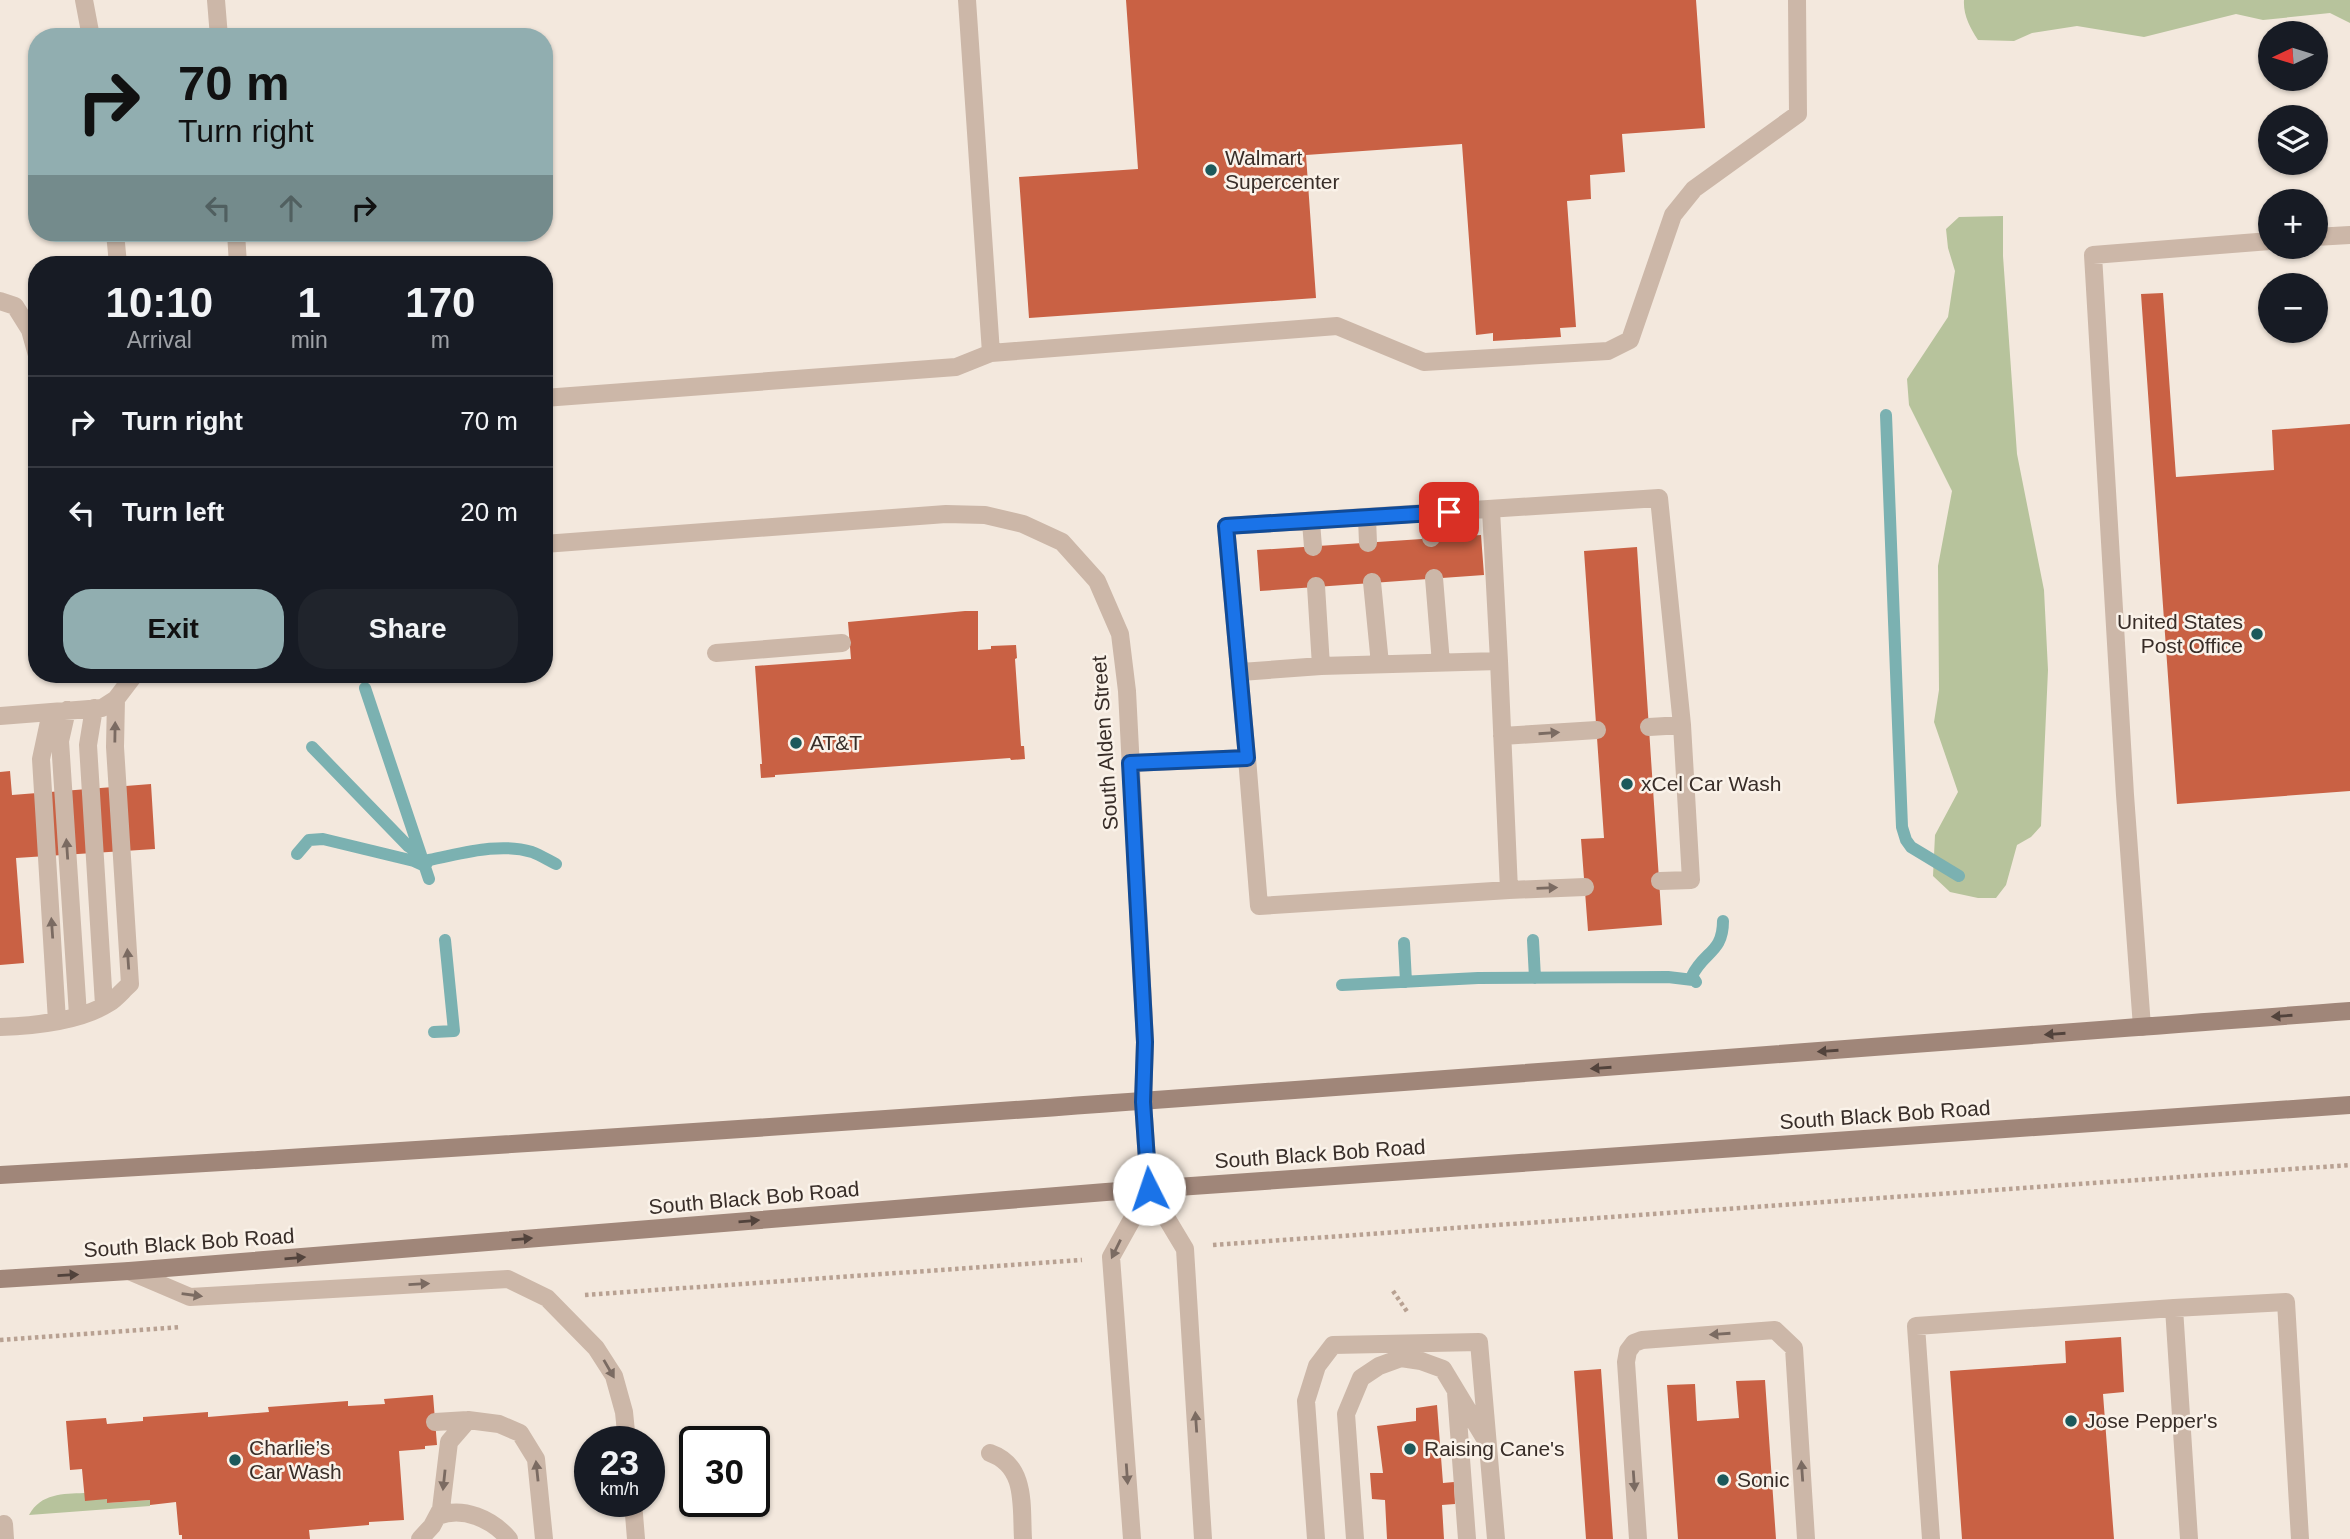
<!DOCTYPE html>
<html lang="en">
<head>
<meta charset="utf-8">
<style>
  body { margin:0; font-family:Helvetica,sans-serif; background:#20242c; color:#f1f3f6; height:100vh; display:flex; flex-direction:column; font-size:26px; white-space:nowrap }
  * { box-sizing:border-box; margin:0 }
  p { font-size:23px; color:#9ea1a6 }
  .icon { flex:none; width:38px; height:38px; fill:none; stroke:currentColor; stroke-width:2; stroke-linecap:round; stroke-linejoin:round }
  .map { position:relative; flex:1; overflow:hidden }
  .side { position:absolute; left:28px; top:256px; width:525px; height:427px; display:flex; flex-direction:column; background:#171b24; border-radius:28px; box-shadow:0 2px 5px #0004 }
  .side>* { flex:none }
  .guide { position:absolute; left:28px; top:28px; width:525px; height:214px; border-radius:28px; box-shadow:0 2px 5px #0004; background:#91aeb0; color:#111; overflow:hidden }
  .needle { width:46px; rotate:266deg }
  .controls { position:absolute; left:2258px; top:21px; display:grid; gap:14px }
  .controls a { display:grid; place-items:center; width:70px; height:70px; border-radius:50%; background:#171b24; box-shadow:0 2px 5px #0004; font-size:35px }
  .speed { position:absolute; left:574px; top:1426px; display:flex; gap:14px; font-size:35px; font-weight:700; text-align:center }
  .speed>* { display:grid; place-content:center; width:91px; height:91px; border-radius:50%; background:#171b24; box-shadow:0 2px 5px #0004; line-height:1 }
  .speed small { font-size:18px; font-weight:400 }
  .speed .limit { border:4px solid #111; border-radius:10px; background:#fff; color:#111 }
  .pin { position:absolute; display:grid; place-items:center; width:60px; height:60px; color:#fff; margin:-30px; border-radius:14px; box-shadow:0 4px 10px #0006 }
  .me { position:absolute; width:77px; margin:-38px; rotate:356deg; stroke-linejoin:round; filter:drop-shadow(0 0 5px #0008) }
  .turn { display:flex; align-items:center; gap:24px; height:147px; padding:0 35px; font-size:32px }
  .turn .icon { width:91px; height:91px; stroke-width:2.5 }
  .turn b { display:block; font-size:49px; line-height:60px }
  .lanes { display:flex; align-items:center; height:66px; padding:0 35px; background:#0003; justify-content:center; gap:35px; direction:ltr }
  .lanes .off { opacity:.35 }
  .eta { display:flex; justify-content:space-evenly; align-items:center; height:119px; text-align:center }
  .eta b { font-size:42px; font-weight:700; line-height:49px }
  .primary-button { display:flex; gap:14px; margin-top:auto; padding:14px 35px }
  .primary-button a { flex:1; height:80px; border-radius:28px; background:#91aeb0; color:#111; font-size:28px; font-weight:700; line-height:80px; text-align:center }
  .primary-button a+a { background:#20242c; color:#f1f3f6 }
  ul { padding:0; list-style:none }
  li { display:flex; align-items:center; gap:21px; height:91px; padding:0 35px; border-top:2px solid #363941 }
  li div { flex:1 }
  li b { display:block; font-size:26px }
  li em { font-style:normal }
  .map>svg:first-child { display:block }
  .green { fill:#b7c39c }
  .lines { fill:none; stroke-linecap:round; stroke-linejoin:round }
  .stream { stroke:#7bb1b1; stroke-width:12 }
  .building { fill:#c96144 }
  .path { stroke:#b8a192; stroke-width:4.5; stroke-dasharray:3.5 3.5; stroke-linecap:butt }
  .service { stroke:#ccb7a8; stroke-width:18 }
  .minor { stroke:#ccb7a8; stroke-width:18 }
  .secondary { stroke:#a08679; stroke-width:18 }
  .oneway { fill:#7b6b62 }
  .oneway2 { fill:#52433c }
  .route-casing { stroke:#114b97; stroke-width:18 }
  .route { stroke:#1a73e8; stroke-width:12 }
  .poi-dot { fill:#1c595b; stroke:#faf2e9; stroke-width:2.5 }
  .labels { text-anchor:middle; stroke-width:5; stroke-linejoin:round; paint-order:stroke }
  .poi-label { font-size:21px; fill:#382d28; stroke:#faf2e9; text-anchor:start }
  .street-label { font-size:21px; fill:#382d28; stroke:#faf2e9 }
</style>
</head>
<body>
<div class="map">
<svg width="2350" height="1539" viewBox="0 0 2350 1539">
  <rect width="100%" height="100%" fill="#f3e8dd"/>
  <path class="green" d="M1964,0h386v23l-20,-10 -67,7 -27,-6 -92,23 -67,-11 -45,7 -18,8 -36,-1c-8,-12 -15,-25 -14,-40z
    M2003,216v40l14,198 27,136 4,80 -7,156 -10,11 -14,8 -11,40 -10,13h-18l-28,-6 -17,-16 2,-41 23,-43 -24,-70 5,-32 -1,-124 14,-75 -43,-86 -2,-26 41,-62 7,-46 -7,-23 -2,-19 13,-12z
    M84,1493l23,6v4l43,-3v6l-121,9c12,-22 34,-21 55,-22z"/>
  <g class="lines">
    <path class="stream" d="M1886,415l16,412 4,13 5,7 48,29
      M365,688l64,191
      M312,747l96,99 13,9
      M297,854l12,-14 14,-1 91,22 11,5 4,-6c32,-6 69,-18 103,-8 8,3 16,8 24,12
      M1533,940l2,38
      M1404,943l2,39
      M1696,982l-4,-6c12,-25 31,-23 31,-55
      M1342,985l136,-7 190,-1 25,3
      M434,1032l20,-1 -9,-91"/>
  </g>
  <path class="building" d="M1126,0h570l9,128 -83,6 3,38 -35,3 1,24 -24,2 9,126 -16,1 1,9 -68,4v-8l-17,2 -14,-191 -156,11 10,143 -287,20 -10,-141 119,-8z
    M2163,293l13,184 98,-7 -2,-40 78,-6v367l-173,13 -36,-510z
    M1481,535l3,40 -224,16 -3,-41z
    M1637,547l25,378 -74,6 -7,-92 23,-1 -20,-287z
    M965,611h13v39l13,-1v-3l25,-1 1,13 -2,1 6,87h3l1,13 -14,1 -1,-2 -235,17v2l-14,1 -1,-14h2l-7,-98 96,-7 -3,-37z
    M10,771l2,24 139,-11 4,65 -139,9 8,105 -24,2v-193z
    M2121,1337l3,55 -21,2 11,145h-152l-12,-168 116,-8 -1,-22z
    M1601,1369l12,170h-27l-12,-168z
    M1765,1380l11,159h-98l-11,-154 28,-1 2,37 42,-3 -3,-37z
    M433,1395l4,50 -12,1v3l-26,2 5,69 -35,2v3l-60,5 1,9h-128v-4h-3l-3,-33 -26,3v-5l-43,3v-4l-22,2 -3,-32 -12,1 -4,-49 40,-3 1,6 36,-3v-4l65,-5v5l61,-5 -1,-5 80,-6v5l37,-2 -1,-5z
    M1437,1405l6,78 11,-1 1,22 -13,1 2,34h-57l-2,-39 -13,-1 -2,-26h13l-6,-47 39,-5v-13z"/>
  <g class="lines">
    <path class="path" d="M1213,1245l1137,-80
      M1393,1291l15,22
      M585,1295l497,-35
      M0,1340l181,-13"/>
    <path class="service" d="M216,0l3,37
      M236,233l2,31
      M2315,237l35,-2
      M0,301l15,5 15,24 7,25
      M991,353l346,-27 87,36 184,-11 22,-11 43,-125 21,-26 104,-75 -1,-114
      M544,398l412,-31 35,-14 -24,-353
      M1428,513l3,25
      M1367,518l1,25
      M1311,522l2,25
      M1434,578l7,85
      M1372,582l8,82
      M1316,586l5,80
      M716,653l126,-10
      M1499,661l10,229
      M1241,672l80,-6 178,-5 -8,-151
      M94,708l-6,37 16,260
      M67,710l-7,31 18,274
      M51,712l-10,47 16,262
      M0,716l102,-8 14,-9 19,-25
      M1649,727l33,-2
      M1502,736l95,-6
      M1247,758l12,148 250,-16 76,-3
      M1130,763l117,-5 -21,-232 433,-28 23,227 9,155 -31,1
      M0,1027c32,-1 81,-6 109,-24 8,-5 14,-13 21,-19l-15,-237 1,-48
      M2142,1027l-17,-232 -32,-540 177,-14
      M129,1271l61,26 318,-18 39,19 49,50 18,28 10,36 3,30
      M1456,1392l11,147
      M435,1422l33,-2 31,4 21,9 16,26 8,80
      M990,1453c37,13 31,53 33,86
      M633,1502l3,37
      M438,1516c25,-10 54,3 71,23
      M4,1524l1,15
      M420,1539l12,-13 9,-17 8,-67 19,-22
      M1132,1539l-21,-282 38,-68 36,60 18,290
      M1316,1539l-10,-138 11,-35 16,-21 146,-3 17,197
      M1355,1539l-9,-125 15,-36 18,-12 22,-8 20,3 22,8 41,68
      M1638,1539l-12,-177 2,-11 6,-8 8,-3 133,-10 19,18 12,191
      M1931,1539l-15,-213 258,-18
      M2189,1539l-15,-231 112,-6 14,237"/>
    <path class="minor" d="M84,0l7,37
      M115,233l3,31
      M544,544l402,-30 39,1 38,9 39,18 35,39 23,53 7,57 18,351 -2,60 6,87"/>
    <path class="secondary" d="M0,1175c784,-44 1567,-105 2350,-164
      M0,1279l129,-8 977,-79 1244,-87"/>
  </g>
  <defs><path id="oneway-solid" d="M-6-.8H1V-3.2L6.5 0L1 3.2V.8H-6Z" transform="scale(1.75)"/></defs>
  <g class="oneway">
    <use href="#oneway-solid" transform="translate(115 732) rotate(-89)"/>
    <use href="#oneway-solid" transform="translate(1549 733) rotate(-4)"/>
    <use href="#oneway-solid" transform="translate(67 849) rotate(-94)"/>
    <use href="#oneway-solid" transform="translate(1547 888) rotate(-2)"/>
    <use href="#oneway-solid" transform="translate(52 928) rotate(-94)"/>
    <use href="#oneway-solid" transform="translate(128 959) rotate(-94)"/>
    <use href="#oneway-solid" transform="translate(1116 1249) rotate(116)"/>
    <use href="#oneway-solid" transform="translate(419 1284) rotate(-3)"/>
    <use href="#oneway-solid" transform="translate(192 1295) rotate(8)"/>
    <use href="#oneway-solid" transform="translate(1720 1334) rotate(176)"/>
    <use href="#oneway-solid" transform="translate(609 1369) rotate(60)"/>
    <use href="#oneway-solid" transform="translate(1196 1422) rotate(-94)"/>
    <use href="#oneway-solid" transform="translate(537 1471) rotate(-96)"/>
    <use href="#oneway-solid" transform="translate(1802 1471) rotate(-94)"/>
    <use href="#oneway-solid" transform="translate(1127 1474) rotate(86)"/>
    <use href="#oneway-solid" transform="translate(444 1480) rotate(96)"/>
    <use href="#oneway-solid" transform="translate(1634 1481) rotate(86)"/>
  </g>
  <g class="oneway2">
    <use href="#oneway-solid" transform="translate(2282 1016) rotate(176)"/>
    <use href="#oneway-solid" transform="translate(2055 1034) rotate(176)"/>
    <use href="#oneway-solid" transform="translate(1828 1051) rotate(176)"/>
    <use href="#oneway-solid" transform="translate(1601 1068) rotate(176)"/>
    <use href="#oneway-solid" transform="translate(749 1221) rotate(-5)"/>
    <use href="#oneway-solid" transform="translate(522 1239) rotate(-5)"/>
    <use href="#oneway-solid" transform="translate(295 1258) rotate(-5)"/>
    <use href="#oneway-solid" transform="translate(68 1275) rotate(-3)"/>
  </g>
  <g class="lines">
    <g class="route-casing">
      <path id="route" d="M1149,1189l-6,-87 2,-60 -15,-279 117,-5 -21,-232 223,-14"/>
    </g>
    <use href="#route" class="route"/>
  </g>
  <g class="poi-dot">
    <circle cx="1211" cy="170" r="7"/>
    <circle cx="2257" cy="634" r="7"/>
    <circle cx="796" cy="743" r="7"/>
    <circle cx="1627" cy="784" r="7"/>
    <circle cx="2071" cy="1421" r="7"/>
    <circle cx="1410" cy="1449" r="7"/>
    <circle cx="235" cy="1460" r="7"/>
    <circle cx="1723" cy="1480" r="7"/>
  </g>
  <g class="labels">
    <g class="poi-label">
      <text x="1225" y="165">Walmart<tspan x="1225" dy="24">Supercenter</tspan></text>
      <text x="2243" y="629" text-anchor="end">United States<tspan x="2243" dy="24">Post Office</tspan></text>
      <text x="810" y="750">AT&amp;T</text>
      <text x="1641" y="791">xCel Car Wash</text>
      <text x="2085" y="1428">Jose Pepper's</text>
      <text x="249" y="1455">Charlie’s<tspan x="249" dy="24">Car Wash</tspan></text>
      <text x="1424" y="1456">Raising Cane's</text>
      <text x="1737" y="1487">Sonic</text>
    </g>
    <g class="street-label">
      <text transform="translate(1105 743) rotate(-94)" y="7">South Alden Street</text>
      <text transform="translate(1885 1115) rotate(-4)" y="7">South Black Bob Road</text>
      <text transform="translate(1320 1154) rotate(-4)" y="7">South Black Bob Road</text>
      <text transform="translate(754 1198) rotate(-5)" y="7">South Black Bob Road</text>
      <text transform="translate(189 1243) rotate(-4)" y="7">South Black Bob Road</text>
    </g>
  </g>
</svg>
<div class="controls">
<a><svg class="needle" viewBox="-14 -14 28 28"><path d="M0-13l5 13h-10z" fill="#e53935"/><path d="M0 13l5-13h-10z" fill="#9ea1a6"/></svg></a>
<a><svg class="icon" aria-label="layers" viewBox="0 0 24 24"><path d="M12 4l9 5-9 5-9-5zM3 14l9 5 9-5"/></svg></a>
<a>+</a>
<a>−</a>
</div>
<div class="speed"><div>23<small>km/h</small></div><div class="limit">30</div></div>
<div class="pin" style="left:1449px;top:512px;background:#d93025"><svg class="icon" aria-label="arrive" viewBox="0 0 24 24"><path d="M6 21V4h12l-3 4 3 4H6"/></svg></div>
<svg class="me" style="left:1149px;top:1189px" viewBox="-20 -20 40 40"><circle r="19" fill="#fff"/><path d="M0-13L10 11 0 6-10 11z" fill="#1a73e8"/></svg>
<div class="guide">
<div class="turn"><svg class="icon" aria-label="right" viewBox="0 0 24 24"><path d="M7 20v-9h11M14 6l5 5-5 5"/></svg><div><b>70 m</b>Turn right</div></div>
<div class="lanes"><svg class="icon off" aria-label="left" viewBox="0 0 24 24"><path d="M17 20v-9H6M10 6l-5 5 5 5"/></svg><svg class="icon off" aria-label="ahead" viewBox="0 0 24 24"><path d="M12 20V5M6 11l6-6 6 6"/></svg><svg class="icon" aria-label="right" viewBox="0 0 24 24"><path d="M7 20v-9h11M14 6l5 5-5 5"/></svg></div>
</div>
<section class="side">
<div class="eta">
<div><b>10:10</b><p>Arrival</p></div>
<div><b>1</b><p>min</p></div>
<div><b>170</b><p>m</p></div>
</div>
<ul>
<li><svg class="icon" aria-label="right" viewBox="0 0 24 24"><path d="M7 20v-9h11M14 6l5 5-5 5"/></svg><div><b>Turn right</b></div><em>70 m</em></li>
<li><svg class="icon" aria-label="left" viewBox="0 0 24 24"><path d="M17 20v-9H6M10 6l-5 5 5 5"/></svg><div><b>Turn left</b></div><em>20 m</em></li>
</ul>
<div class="primary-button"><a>Exit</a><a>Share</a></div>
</section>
</div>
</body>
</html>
